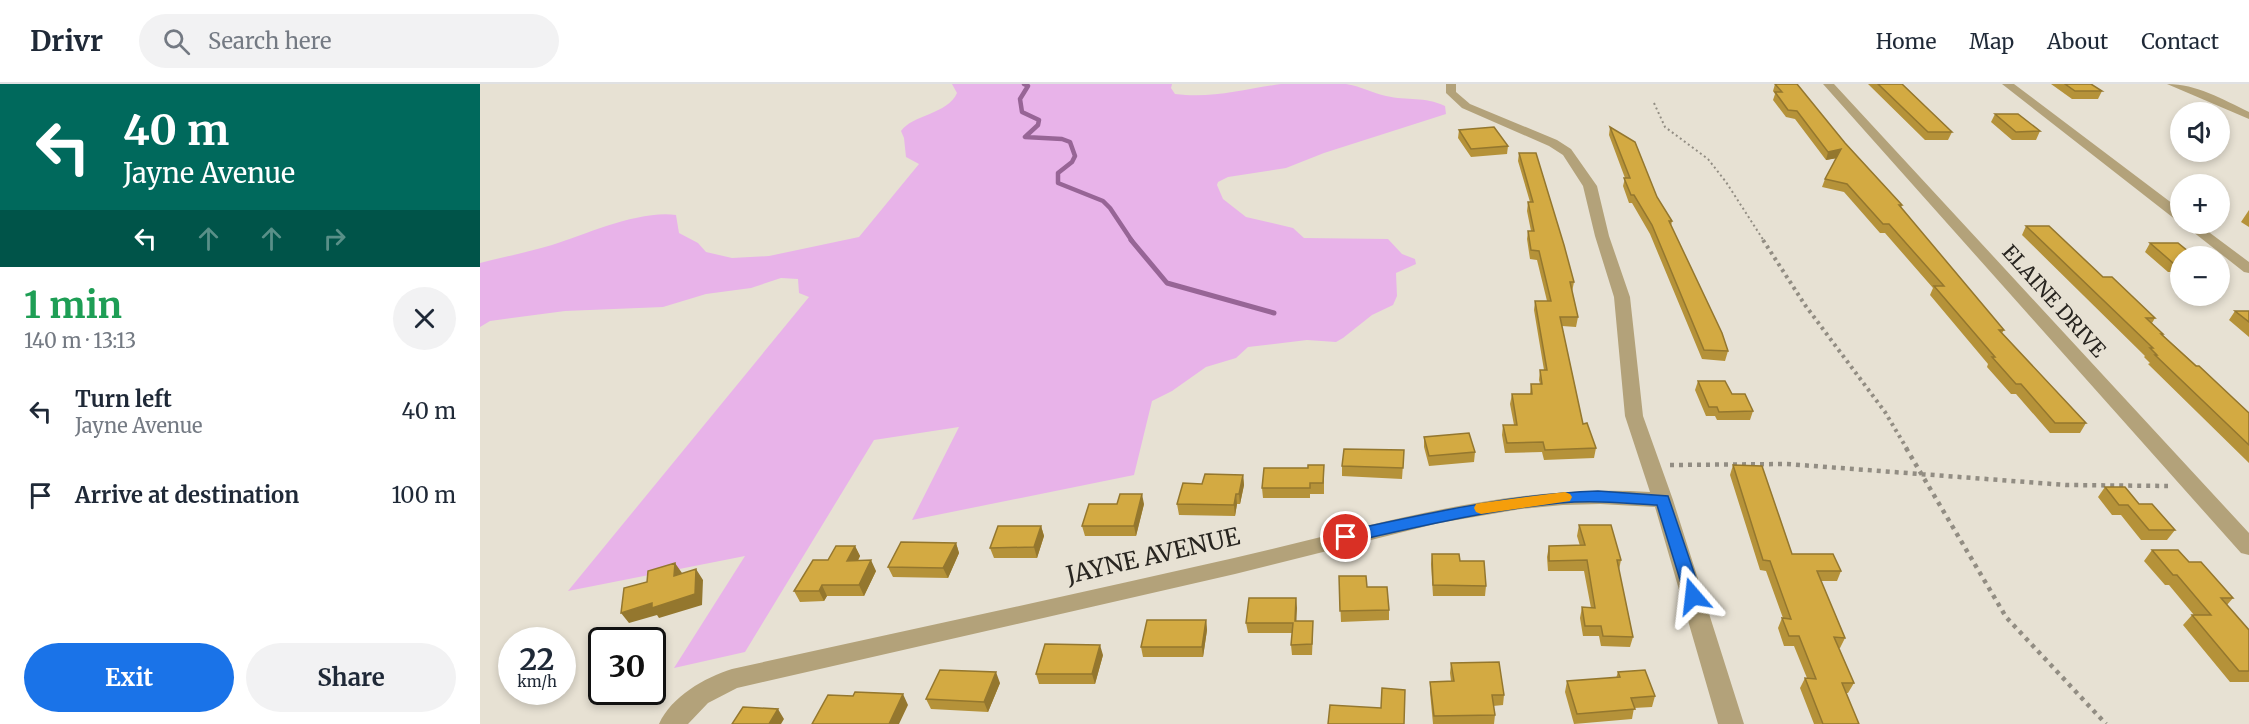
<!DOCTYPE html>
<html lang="en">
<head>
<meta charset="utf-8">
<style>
  body { margin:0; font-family:Merriweather,serif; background:#f2f2f3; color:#1f2937; height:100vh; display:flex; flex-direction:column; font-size:22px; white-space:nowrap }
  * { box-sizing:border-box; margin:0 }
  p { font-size:20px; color:#747a83 }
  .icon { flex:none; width:33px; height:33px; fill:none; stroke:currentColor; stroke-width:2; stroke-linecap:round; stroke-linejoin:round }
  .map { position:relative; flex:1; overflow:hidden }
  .drawer { display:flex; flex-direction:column; background:#fff; width:480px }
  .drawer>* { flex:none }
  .top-card { background:#00695c; color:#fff; overflow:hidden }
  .tools { position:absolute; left:1690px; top:18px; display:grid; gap:12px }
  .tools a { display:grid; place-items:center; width:60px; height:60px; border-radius:50%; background:#fff; box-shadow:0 3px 9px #0003; font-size:30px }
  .speed { position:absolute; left:18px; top:543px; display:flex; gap:12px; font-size:30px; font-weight:700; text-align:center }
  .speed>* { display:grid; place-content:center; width:78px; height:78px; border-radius:50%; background:#fff; box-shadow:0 3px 9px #0003; line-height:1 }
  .speed small { font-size:15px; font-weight:400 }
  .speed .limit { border:3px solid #111; border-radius:9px; background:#fff; color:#111 }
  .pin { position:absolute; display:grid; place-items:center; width:51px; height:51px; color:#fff; margin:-26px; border:3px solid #fff; border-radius:50%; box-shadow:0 2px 6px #0007 }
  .me { position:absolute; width:66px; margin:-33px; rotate:343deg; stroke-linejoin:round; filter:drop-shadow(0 0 4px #0008) }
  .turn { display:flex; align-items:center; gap:21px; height:126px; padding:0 24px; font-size:27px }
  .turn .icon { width:78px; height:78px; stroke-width:2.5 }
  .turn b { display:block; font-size:42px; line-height:51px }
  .lanes { display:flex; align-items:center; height:57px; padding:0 24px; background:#0003; justify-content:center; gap:30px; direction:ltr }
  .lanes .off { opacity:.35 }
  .round { display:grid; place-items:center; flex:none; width:63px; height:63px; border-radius:32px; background:#f2f2f3 }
  .summary { display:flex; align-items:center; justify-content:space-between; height:102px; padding:0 24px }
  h1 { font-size:36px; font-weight:700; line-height:45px; color:#1e9e55 }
  .cta { display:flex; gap:12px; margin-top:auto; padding:12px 24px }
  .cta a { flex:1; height:69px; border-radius:36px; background:#1a73e8; color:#fff; font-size:24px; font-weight:700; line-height:69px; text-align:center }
  .cta a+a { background:#f2f2f3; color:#1f2937 }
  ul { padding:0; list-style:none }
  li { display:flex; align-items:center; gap:18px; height:84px; padding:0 24px }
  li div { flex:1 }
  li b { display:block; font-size:22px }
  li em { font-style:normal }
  header { display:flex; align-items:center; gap:36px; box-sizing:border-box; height:84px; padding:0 30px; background:#fff; border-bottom:2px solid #e0e1e3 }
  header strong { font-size:28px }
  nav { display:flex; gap:33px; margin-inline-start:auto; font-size:21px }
  .search { width:420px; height:54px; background:#f2f2f3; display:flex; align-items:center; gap:15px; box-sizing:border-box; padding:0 21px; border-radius:33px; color:#747a83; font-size:22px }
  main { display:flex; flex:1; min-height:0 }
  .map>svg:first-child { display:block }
  .green { fill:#e8b3e9 }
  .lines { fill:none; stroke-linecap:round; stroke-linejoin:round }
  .stream-far1 { stroke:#976596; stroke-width:4.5 }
  .stream { stroke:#976596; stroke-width:5 }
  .path-far2 { stroke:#928d83; stroke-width:2; stroke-dasharray:2 3; stroke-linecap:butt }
  .path-far1 { stroke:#928d83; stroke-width:4; stroke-dasharray:3 4; stroke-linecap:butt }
  .path { stroke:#928d83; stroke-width:4.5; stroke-dasharray:4 5; stroke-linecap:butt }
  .minor { fill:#b3a27a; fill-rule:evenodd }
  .wall { fill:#b59239 }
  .shaded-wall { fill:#94772e }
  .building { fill:#d3aa42; stroke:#94772e; stroke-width:1.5 }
  .route { fill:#1a73e8; stroke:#114b97; stroke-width:1.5 }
  .slow { fill:#f59e0b }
  .labels { text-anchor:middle; stroke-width:5; stroke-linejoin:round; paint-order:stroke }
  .street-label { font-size:20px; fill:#282520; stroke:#e7e1d3 }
  .near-street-label { font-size:24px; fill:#282520; stroke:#e7e1d3 }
</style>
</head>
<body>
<header>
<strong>Drivr</strong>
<div class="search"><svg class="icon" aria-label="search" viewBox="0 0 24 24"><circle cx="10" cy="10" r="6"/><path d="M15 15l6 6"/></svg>Search here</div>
<nav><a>Home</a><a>Map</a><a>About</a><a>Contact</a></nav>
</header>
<main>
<section class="drawer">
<div class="top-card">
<div class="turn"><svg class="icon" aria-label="left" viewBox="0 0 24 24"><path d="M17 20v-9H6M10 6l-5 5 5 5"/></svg><div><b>40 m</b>Jayne Avenue</div></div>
<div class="lanes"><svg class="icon" aria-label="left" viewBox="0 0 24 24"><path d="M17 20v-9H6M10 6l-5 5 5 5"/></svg><svg class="icon off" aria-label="ahead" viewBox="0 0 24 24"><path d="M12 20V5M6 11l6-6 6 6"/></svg><svg class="icon off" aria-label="ahead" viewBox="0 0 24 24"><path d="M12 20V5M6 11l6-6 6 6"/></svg><svg class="icon off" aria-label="right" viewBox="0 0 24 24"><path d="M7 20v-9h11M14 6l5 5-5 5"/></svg></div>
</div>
<div class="summary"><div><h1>1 min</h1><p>140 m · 13:13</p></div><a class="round"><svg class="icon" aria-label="close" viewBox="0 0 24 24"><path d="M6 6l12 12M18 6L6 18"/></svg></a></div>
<ul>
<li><svg class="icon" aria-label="left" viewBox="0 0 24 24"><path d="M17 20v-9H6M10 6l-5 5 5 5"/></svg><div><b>Turn left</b><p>Jayne Avenue</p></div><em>40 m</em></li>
<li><svg class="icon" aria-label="arrive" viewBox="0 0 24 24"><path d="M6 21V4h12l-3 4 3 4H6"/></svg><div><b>Arrive at destination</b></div><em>100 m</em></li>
</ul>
<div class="cta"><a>Exit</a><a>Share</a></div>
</section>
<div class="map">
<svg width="1769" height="640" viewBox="0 0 1769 640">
  <rect width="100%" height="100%" fill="#e7e1d3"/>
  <path class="green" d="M472,0h220l-1,4 4,6c37,5 70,-5 106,-10 20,0 46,0 65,0 14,2 27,9 40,12 22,5 38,0 59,10l1,8 -122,39 -38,15 -58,9 -10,5 -1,3 6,14 23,18 47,11 11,10 84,1 14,15 13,5 1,5 -20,9 1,23 -4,9 -21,10 -29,23 -7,4 -29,-2 -59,7 -12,11 -30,9 -34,24 -20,10 -18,74 -222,45 47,-93 -85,13 -129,212 -71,16 71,-112 -177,35 241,-294 -10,-4 -1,-14 -17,-1 -30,10 -45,6 -43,13 -98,4 -75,10 -10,6v-64c24,-6 48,-11 72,-18 35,-11 87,-35 124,-30l3,18 19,10 8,9 26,6 37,-2 90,-19 60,-73 -13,-7 -2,-19 -3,-7c11,-16 47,-17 56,-38z"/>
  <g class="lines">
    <path class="stream-far1" d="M544,0l4,2 -8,13 2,13 17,8 -1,5 -13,12 37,2 8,3 5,14 -3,6 -14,11v10l45,18 7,7 22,33"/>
    <path class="stream" d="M651,156l36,43 107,30"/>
    <path class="path-far2" d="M1174,19l11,24 43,32 18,23 38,59"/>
    <path class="path-far1" d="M1283,156l42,65 80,107 22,37"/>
    <path class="path" d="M1426,364l100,169 100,107
      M1190,381l117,-1 279,21 102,1"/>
    <path class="minor" d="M966,0h10v8l14,12 87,36 14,9 26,37 12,50 21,61 13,119 30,84 71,224h-26l-63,-217 -55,-3 -37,1 -42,4 -82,14 -204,51 -498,114 -29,15 -20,21h-29c13,-28 45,-46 73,-55 167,-37 335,-73 502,-111 140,-32 271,-75 416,-66l-25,-76 -11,-119 -19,-61 -12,-50 -20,-31 -14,-9 -87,-38 -16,-15z
      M1343,0h11l415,449v22l-8,-2z
      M1522,0h12l167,126v11l-5,-1z
      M1687,0c30,0 55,15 82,28v7z
      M1703,140h15l51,38v11l-5,-1z"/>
  </g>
  <path class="wall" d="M1295,0l70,59 57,62 -1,3 103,122 -2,3 84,90 -6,10h-30l-34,-39h-5l-24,-27 1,-3 -58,-69 3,-7 -48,-55h-5l-36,-41 -22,-5 3,-8 11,-21 -10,2 -31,-41 -9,-2 -13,-17 2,-6 -2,-3z
    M1388,0h34l50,48 -4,8h-23z
    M1571,0h40l11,7 -4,8h-26z
    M1515,30l45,17 -4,9h-24l-21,-18z
    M1130,43l62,94 -1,5 57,125 -3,10 -23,-2 -52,-125 -18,-31h-3l-6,-17 2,-8 -16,-43z
    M979,46l49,16 -1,8 -36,3 -13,-19z
    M1039,69l55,129 -2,10 6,25 -2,10 -14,-1 21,98 13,24 -2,10 -50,2 -2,-8 -37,1 -3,-18 1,-10h11l-4,-21 2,-10h18l1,-10h9l-1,-4 1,-10h4l-10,-60 1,-9h12l-10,-41 -7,-1 -3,-20 1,-8h3l-4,-20 1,-9h2l-12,-41z
    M1769,126v17l-8,-5z
    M1546,142l77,51 52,41 -3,5 11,11v1l86,78v50l-101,-99 2,-1 -6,-6 1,-1 -123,-121z
    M1670,159l31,13v16h-13l-23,-20z
    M1755,227h14v26l-20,-17z
    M1218,297l34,13 21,17 -3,9h-33l-2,-4h-9l-11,-26z
    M944,353l51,15 -1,10 -45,4 -5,-19z
    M924,366l-2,29 -60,-3v-10z
    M1253,381l59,89 49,17 -4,10h-16l24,57 -5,10h-2l16,35 -6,10h-2l13,31h-45l-14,-36 5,-10h2l-13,-32h-10l-6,-18 4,-10h1l-17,-47 -6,-1 -30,-95z
    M763,391l1,10 -4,19h-3l-2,12 -56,-1 -2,-11 25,-20z
    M844,391v19h-14v4h-47l-1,-10z
    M1625,403l34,17 36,26 -8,10h-26l-20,-25h-9l-14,-18z
    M664,420l-8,32h-51l-3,-10z
    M1099,441l42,35 -2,10 14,67 -3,10 -29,-1 -2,-10h-16l-3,-18 2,-11 9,1 -7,-37h-36l-1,-14 2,-11h31l-3,-10z
    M561,442l3,10 -7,22h-43l-4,-10z
    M476,459l3,10 -11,25 -55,-1 -5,-10z
    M375,462l5,10 -2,5 18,10 -12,25h-37l-3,5 -24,1 -6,-11 34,-31z
    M1672,466l37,12 44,36 -6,7 22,25v52h-19l-47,-57 9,-10h2l-25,-30h-4l-21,-24z
    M952,470l28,7 26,25 -1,10h-52l-2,-32z
    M859,492l28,11 22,23v10l-48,2z
    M816,514v23l17,10 -1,24h-20l-1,-10 1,-12h-44l-2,-10z
    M726,536l1,10 -4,27h-60l-2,-10z
    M623,571l-8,29h-56l-3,-10z
    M971,579l53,32 -1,10 -10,1 2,9 -1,9h-61l-3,-32v-10l21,-1 -1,-8z
    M1138,588l37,24 -3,11 -18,1 -2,11 -58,5 -9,-32 2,-11 49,-3z
    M520,599l-12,29 -57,-3 -5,-10z"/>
  <path class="shaded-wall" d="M1361,65l-3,9 -12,2 2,-8z
    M763,391l1,10 -4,19 -1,-10z
    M662,410l2,10 -8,32 -2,-10z
    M756,410l1,10 -2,12 -1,-11z
    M561,442l3,10 -7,22 -3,-11z
    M476,459l3,10 -11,25 -5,-10z
    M375,462l5,10 -8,15 -5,-10z
    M391,476l5,11 -12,25 -5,-11z
    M195,479l7,10 -1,13 -7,-10z
    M216,485l7,11 -1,25 -43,13 -2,-3 -28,8 -8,-10 31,-10z
    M342,501l5,11 -3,5 -5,-10z
    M816,514l1,10 -1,23 -1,-10z
    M726,536l1,10 -4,27 -1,-10z
    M620,561l3,10 -8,29 -3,-10z
    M516,588l4,11 -12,29 -4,-10z
    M423,610l5,11 -9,19h-10z
    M298,625l6,10 -3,5h-12z"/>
  <path class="building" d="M1295,0h22l48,59 57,62h-3l105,125h-5l87,93h-31l-34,-39h-5l-24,-27h3l-61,-71h10l-55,-62h-6l-36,-40 -22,-5 16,-30 -13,3 -31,-41 -9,-1 -13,-18h7z
    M1398,0h24l50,48h-24z
    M1585,0h26l11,7h-27z
    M1515,30h23l22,17 -24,1z
    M1014,43l14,19 -37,3 -12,-19z
    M1130,43l25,15 22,55 15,24h-3l53,112 6,18 -24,-1 -52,-125 -18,-30h-3l-7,-17h6z
    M1039,69h17l28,92 10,37h-4l8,35h-18l23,107 4,-1 9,25 -51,2 -2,-8 -36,1 -4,-18h14l-5,-31h20l-1,-10h11l-2,-14h7l-12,-69h16l-12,-50 -8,-1 -3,-19h6l-6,-29h5z
    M1546,142h23l54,51h9l43,41h-9l17,16h-2l35,32h3l50,47v32l-94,-90h2l-7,-7h3z
    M1670,159h28l16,13h-13v7h-8z
    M1755,227h14v11z
    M1218,297h27l7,13h13l8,17 -34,1 -2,-5h-8z
    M989,349l6,19 -46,4 -5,-19z
    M864,365l60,1 -1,18 -61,-2z
    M828,381h16l-1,18h-13v5h-48l2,-20h44z
    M1253,381l29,1 30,88h41l8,17h-24l28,67 -11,-1 20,46h-12l17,41h-36l-18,-46 11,1 -17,-43h-10l-7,-18 9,1 -21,-58 -7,-1z
    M725,390l38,1 -4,19h-3l-2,11 -57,-1 6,-21 19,1z
    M1625,403h20l14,17h13l23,26h-26l-21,-25h-9z
    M640,410h22l-8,32h-52l7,-22h28z
    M1099,441h32l10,35h-4l16,77 -30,-1 -2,-10h-16l-3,-19 13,1 -8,-48 -38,1v-15l36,-1z
    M518,442h43l-7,21 -44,1z
    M421,458l55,1 -13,25 -55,-1z
    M356,462h19l-8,15 24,-1 -12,25h-37l-3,6h-25l19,-31h15z
    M1672,466h26l11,12h12l32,36h-12l28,32v41h-10l-47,-56h19l-34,-40h-4z
    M952,470h27l1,7h24l2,25 -53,-1z
    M195,479l-1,13 22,-7 -1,25 -43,14v-5l-31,10 3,-25 23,-6 1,-11z
    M859,492h27l1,11h20l2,23 -49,1z
    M769,514h47l-1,23h18l-1,23 -21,1 2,-22h-47z
    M667,536h59l-4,27h-61z
    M565,560l55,1 -8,29h-56z
    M1019,578l5,33h-12l3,20 -61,1 -4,-34 24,-1 -3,-18z
    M460,586l56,2 -12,30 -58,-3z
    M1165,586l10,26 -24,2 4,11 -58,5 -10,-33 53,-4 -2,-5z
    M902,604l23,2 -1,34h-76l2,-19 51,3z
    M375,608l48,2 -14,30h-77l16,-29 25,1z
    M263,623l35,2 -9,15h-37z"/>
  <path class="route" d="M1118,407l70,5 34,100 -3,4 -6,2 -6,-2 -2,-4 -28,-91c-32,-2 -65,-5 -97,-2 -72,7 -143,24 -214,40l-5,-2 -3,-4 3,-4 5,-2c84,-18 167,-37 252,-40z"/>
  <path class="slow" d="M1085,408l5,2 2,3 -2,4 -89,13 -5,-2 -2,-4 2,-4 5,-1z"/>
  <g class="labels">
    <g class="street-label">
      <text transform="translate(1574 217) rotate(48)" y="7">ELAINE DRIVE</text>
    </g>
    <g class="near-street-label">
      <text transform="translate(673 472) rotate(-13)" y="8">JAYNE AVENUE</text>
    </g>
  </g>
</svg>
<div class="tools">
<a><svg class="icon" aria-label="sound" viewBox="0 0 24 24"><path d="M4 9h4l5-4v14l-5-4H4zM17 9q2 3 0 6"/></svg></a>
<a>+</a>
<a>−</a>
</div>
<div class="speed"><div>22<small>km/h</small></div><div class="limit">30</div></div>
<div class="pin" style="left:866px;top:453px;background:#d93025"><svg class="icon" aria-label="arrive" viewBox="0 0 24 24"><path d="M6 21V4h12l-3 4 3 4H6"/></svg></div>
<svg class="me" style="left:1213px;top:512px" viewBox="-20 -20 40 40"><path d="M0-17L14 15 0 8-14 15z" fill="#1a73e8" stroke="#fff" stroke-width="4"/></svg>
</div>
</main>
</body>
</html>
